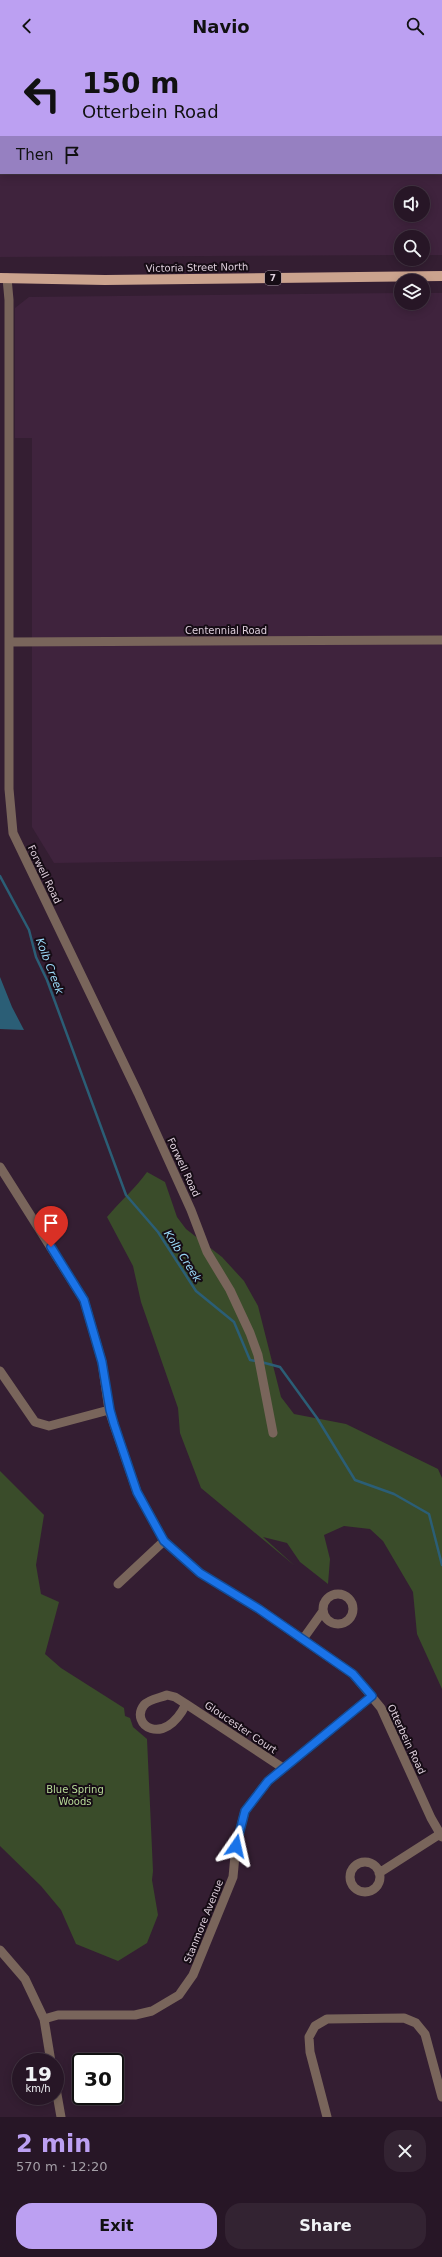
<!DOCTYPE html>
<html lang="en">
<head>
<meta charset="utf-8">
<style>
  body { margin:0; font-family:"DejaVu Sans",sans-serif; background:#332332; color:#f1f3f6; height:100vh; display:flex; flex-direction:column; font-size:15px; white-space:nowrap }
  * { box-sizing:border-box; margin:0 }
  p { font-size:13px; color:#a49fa7 }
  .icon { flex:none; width:22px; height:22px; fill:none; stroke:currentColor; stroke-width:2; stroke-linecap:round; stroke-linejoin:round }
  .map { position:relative; height:2065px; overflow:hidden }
  .panel { display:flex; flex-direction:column; background:#271626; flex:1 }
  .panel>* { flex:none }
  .guide { position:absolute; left:0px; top:0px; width:442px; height:122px; box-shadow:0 2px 10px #0003,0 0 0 1px #433543; background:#bca0f2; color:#111; overflow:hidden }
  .buttons { position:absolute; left:394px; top:134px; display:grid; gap:8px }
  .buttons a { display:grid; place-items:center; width:36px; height:36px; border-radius:50%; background:#271626; box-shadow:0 2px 10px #0003,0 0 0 1px #433543; font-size:20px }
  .speed { position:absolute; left:12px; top:2001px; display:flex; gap:8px; font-size:20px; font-weight:700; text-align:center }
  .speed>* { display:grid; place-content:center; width:52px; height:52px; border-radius:50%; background:#271626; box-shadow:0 2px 10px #0003,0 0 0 1px #433543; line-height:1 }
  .speed small { font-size:10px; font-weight:400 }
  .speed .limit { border:2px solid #111; border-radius:6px; background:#fff; color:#111 }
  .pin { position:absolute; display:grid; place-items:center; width:34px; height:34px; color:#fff; margin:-41px -17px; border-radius:50% 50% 50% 0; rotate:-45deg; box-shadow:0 0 4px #0007 }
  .pin .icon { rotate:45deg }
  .me { position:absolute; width:44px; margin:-22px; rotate:11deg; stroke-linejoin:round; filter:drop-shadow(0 0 3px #0008) }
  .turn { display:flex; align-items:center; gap:14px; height:84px; padding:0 16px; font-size:18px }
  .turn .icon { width:52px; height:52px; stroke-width:2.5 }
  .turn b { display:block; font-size:28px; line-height:34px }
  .then { display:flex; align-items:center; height:38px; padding:0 16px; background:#0003; gap:8px; font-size:15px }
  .round { display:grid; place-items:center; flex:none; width:42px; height:42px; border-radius:16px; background:#332332 }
  .overview { display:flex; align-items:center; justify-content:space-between; height:68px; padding:0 16px }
  h1 { font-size:24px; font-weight:700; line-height:30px; color:#bca0f2 }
  .primary-button { display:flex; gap:8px; margin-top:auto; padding:8px 16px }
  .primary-button a { flex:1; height:46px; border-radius:16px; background:#bca0f2; color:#111; font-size:16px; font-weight:700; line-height:46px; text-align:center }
  .primary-button a+a { background:#332332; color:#f1f3f6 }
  header { display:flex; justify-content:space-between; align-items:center; height:52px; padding:0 16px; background:#bca0f2; color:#111; font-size:18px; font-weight:700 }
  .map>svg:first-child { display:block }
  .built { fill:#3f233d; fill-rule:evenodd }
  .green { fill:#3a4c2a }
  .water { fill:#2b5e76 }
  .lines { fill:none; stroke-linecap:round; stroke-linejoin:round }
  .stream { stroke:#2b5e76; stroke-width:2.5 }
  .minor { stroke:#79655b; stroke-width:9 }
  .major { stroke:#cba38e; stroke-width:10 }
  .rail-casing { stroke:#bfafbd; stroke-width:4 }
  .rail { stroke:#160c15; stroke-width:2.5; stroke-dasharray:8; stroke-linecap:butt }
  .route-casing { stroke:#114b97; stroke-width:10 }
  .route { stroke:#1a73e8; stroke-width:7 }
  .labels { text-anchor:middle; stroke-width:4; stroke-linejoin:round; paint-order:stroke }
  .shield { fill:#160c15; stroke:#a294a0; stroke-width:1 }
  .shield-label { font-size:9px; font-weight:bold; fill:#decfdc }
  .street-label { font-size:10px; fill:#decfdc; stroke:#160c15 }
  .park-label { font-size:10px; fill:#b6da97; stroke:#160c15 }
  .water-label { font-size:11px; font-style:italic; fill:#9ad9f8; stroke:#160c15 }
</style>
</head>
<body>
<header><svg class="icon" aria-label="back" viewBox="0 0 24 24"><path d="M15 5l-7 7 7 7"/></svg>Navio<svg class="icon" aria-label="search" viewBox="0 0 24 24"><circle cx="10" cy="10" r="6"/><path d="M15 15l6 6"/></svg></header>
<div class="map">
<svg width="442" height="2065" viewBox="0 0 442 2065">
  <rect width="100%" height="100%" fill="#341e32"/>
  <path class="built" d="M0,73l1,48h440l1,-41v123h-19v-18h-22v18l-401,2zM401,141h22v22h-22z
    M401,241v10h22v-10h19v564l-388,6 -22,-36v-389h-17v-130l14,-11z"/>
  <path class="green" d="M147,1120l18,10 12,35 9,12 36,28 22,24 14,25 23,91 13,17 52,10 92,45 4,9v211l-25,-55 -4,-42 -30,-51 -13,-12 -26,-3 -20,9 6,24 -2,25 -28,-22 -13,-19 -24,-6 32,29 -94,-78 -21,-55 -2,-25 -37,-106 -8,-36 -26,-49c13,-16 29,-29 40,-45z
    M0,1419l44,44 -8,50 5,29 18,8 -14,52 16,14 63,40 1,8 5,2 3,9 14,12 6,132 -1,9 6,35 -11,28 -29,18 -42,-17 -15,-34 -20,-24 -41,-40z"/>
  <path class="water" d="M0,925l12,30 12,23 -24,-1z"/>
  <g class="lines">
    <path class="stream" d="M0,824l29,54 7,27 11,23 79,215 32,37 38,59 38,31 16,38 6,1
      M261,1310l19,5 37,51 38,62 39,14 35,20 13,51"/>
    <path class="minor" d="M7,226l2,22v489l4,44 125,260 53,117 16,42 23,38 20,43 8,22 15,78
      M10,590l432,-2
      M0,1115l84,133 18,62 7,48 28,82 27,49 36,32 59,36 94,65 28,34 50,110 11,19
      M0,1319l35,51 14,4 60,-16
      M118,1532l46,-43
      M323 1557a15 15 0 1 1 30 0a15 15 0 1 1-30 0Z
      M303,1587l20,-28
      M167,1643l8,2 11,7c-22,45 -57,20 -42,1 5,-6 16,-7 23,-10z
      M186,1652l97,64
      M350 1825a15 15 0 1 1 30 0a15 15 0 1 1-30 0Z
      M379,1821l61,-39
      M0,1898l25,29 19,40 7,43
      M44,1967l14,-4h77l17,-4 27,-16 14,-20 40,-98 3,-32 9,-34 23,-30 104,-85
      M55,2031l6,34
      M327,2065l-17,-65 -1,-15 6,-11 12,-7 77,-1 12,5 9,11 17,63"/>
    <path class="major" d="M0,226l105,2 337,-4"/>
    <g class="rail-casing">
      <path id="rail" d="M0,63h1
        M441,68h1"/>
    </g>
    <use href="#rail" class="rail"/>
  </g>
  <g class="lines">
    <g class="route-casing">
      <path id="route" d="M51,1195l33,53 18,62 8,48 4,14 23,68 27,49 36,32 59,36 94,65 19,22 -104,85 -23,30 -9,35"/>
    </g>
    <use href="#route" class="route"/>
  </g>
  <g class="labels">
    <rect class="shield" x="265" y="219" width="16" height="14" rx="3"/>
    <g class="shield-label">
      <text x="273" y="229">7</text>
    </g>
    <g class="street-label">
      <text transform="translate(197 215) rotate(-1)" y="4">Victoria Street North</text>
      <text x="226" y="582">Centennial Road</text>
      <text transform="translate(45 822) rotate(64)" y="4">Forwell Road</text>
      <text transform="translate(184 1115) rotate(65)" y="4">Forwell Road</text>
      <text transform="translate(241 1675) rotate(34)" y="4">Gloucester Court</text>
      <text transform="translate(407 1687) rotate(65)" y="4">Otterbein Road</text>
      <text transform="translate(203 1869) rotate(-68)" y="4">Stanmore Avenue</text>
    </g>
    <g class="park-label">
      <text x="75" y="1741">Blue Spring<tspan x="75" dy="12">Woods</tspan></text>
    </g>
    <g class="water-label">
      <text transform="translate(50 914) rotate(69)" y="4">Kolb Creek</text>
      <text transform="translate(183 1204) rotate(57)" y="4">Kolb Creek</text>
    </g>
  </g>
</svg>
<div class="buttons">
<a><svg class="icon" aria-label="sound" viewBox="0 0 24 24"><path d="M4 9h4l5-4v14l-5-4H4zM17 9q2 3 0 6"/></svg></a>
<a><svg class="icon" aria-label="search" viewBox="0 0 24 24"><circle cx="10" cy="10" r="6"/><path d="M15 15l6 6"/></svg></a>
<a><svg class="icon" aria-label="layers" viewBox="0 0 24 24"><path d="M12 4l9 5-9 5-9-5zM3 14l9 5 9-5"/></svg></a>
</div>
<div class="speed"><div>19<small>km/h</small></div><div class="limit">30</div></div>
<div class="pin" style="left:51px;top:1195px;background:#d93025"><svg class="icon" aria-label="arrive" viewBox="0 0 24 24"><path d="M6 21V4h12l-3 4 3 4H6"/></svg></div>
<svg class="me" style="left:236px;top:1794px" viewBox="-20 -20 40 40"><path d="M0-17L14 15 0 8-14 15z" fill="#1a73e8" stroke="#fff" stroke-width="4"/></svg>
<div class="guide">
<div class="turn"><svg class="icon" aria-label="left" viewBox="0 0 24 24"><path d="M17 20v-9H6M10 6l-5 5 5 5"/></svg><div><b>150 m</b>Otterbein Road</div></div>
<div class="then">Then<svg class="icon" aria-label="arrive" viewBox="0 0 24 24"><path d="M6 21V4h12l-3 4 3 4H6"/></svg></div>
</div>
</div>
<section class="panel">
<div class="overview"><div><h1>2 min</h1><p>570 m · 12:20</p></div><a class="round"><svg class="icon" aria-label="close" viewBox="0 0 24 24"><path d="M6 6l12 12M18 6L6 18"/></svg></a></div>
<div class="primary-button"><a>Exit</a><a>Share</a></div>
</section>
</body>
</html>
